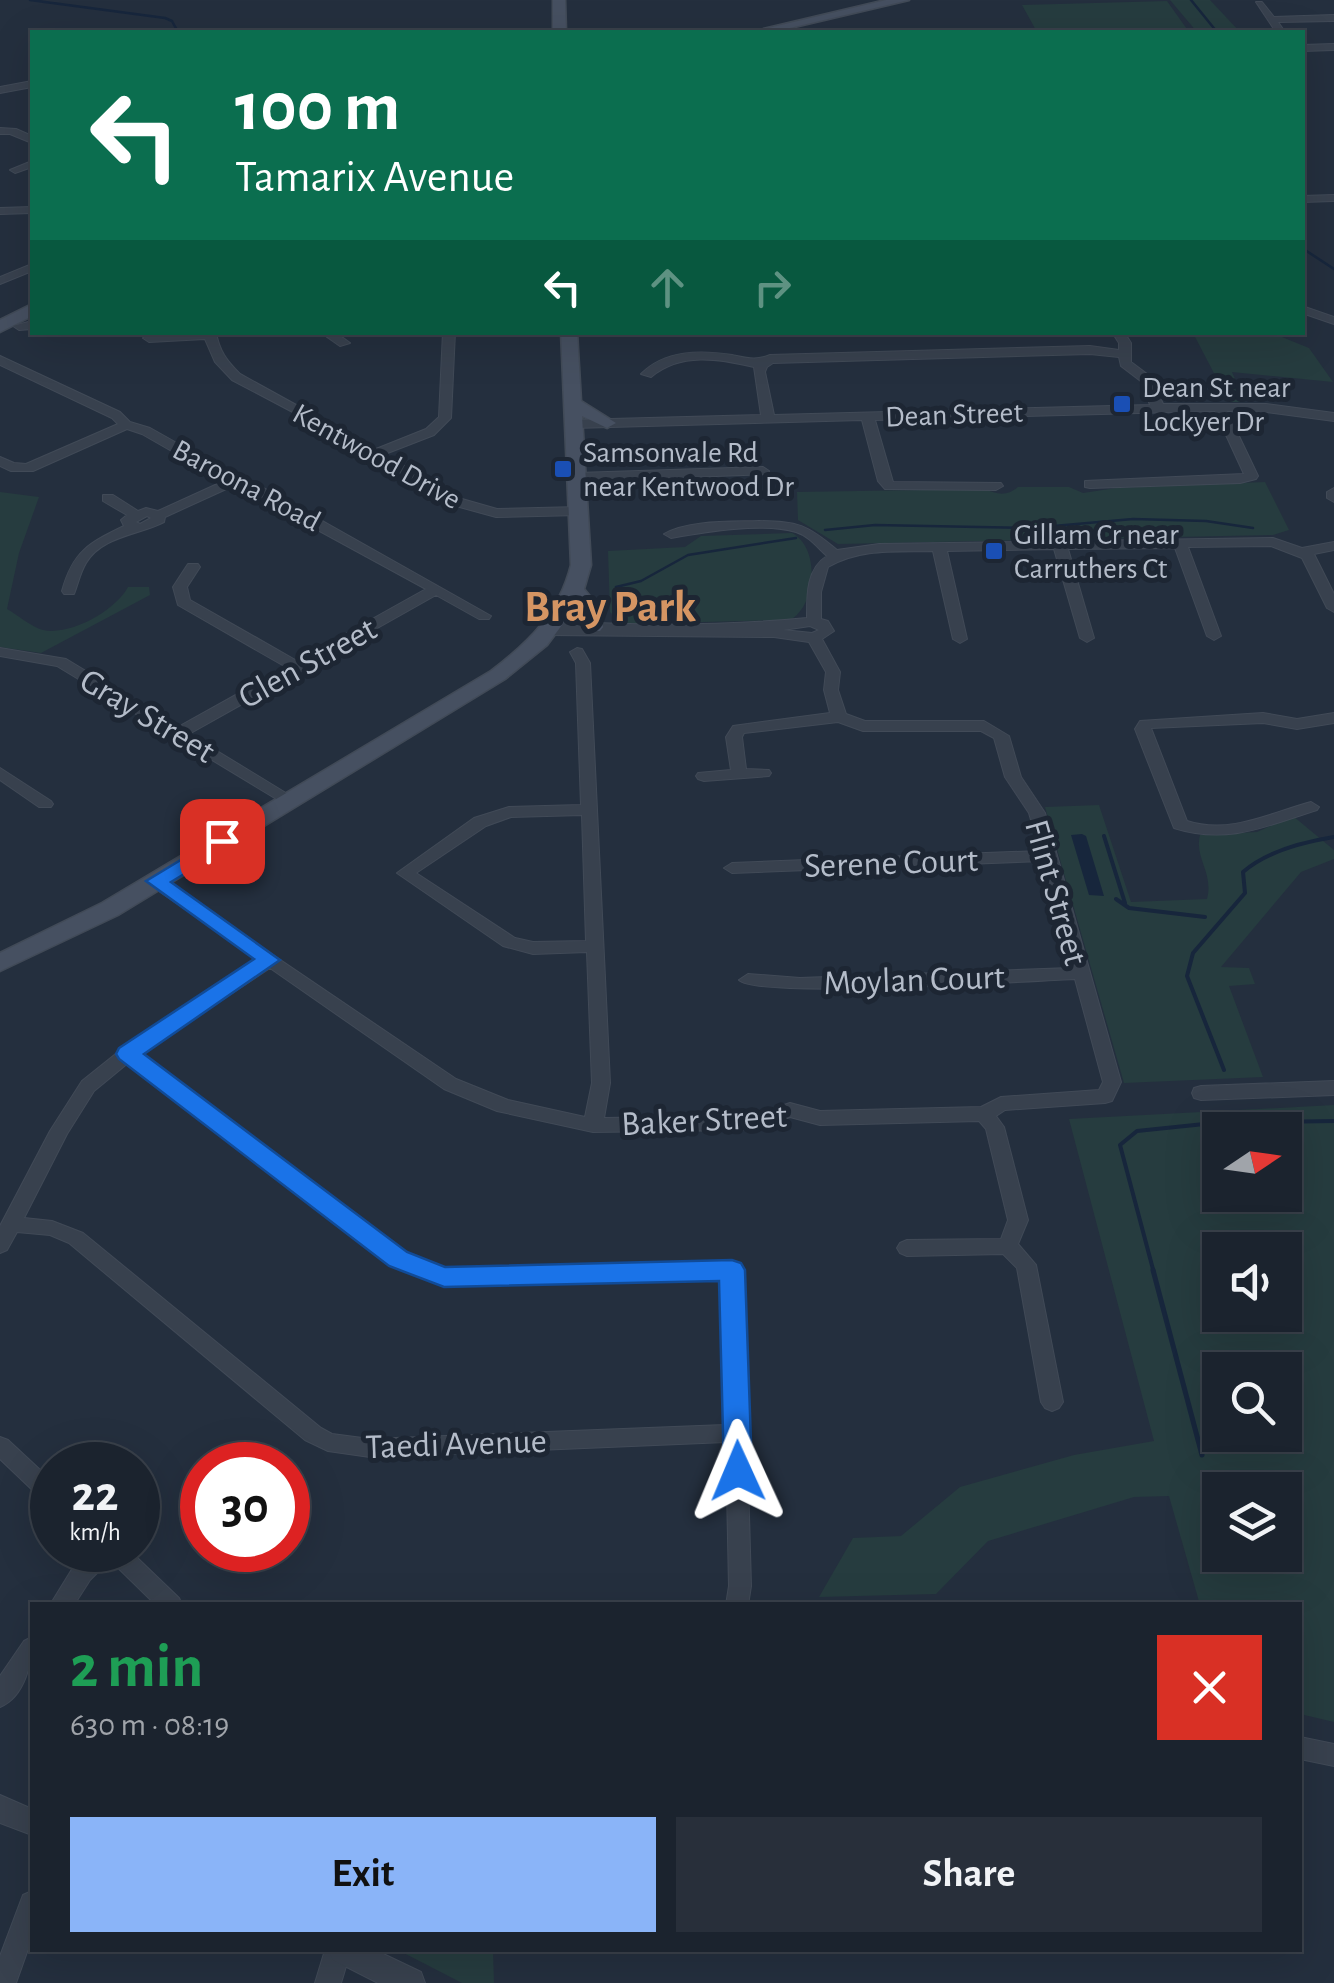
<!DOCTYPE html>
<html lang="en">
<head>
<meta charset="utf-8">
<style>
  body { margin:0; font-family:"Alegreya Sans",sans-serif; background:#282f3a; color:#f1f3f6; height:100vh; display:flex; flex-direction:column; font-size:38px; white-space:nowrap }
  * { box-sizing:border-box; margin:0 }
  p { font-size:32px; color:#a0a4aa }
  .icon { flex:none; width:55px; height:55px; fill:none; stroke:currentColor; stroke-width:2; stroke-linecap:round; stroke-linejoin:round }
  .map { position:relative; flex:1; overflow:hidden }
  .details { position:absolute; left:30px; top:1602px; width:1272px; height:350px; display:flex; flex-direction:column; background:#1b232e; border-radius:0px; box-shadow:0 10px 40px #0002,0 0 0 2px #39404a }
  .details>* { flex:none }
  .banner { position:absolute; left:30px; top:30px; width:1275px; height:305px; border-radius:0px; box-shadow:0 10px 40px #0002,0 0 0 2px #39404a; background:#0b6e4f; color:#fff; overflow:hidden }
  .needle { width:65px; rotate:77deg }
  .controls { position:absolute; left:1202px; top:1112px; display:grid; gap:20px }
  .controls a { display:grid; place-items:center; width:100px; height:100px; border-radius:0px; background:#1b232e; box-shadow:0 10px 40px #0002,0 0 0 2px #39404a; font-size:50px }
  .speed { position:absolute; left:30px; top:1442px; display:flex; gap:20px; font-size:50px; font-weight:700; text-align:center }
  .speed>* { display:grid; place-content:center; width:130px; height:130px; border-radius:50%; background:#1b232e; box-shadow:0 10px 40px #0002,0 0 0 2px #39404a; line-height:1 }
  .speed small { font-size:25px; font-weight:400 }
  .speed .limit { border:15px solid #d22; background:#fff; color:#111 }
  .pin { position:absolute; display:grid; place-items:center; width:85px; height:85px; color:#fff; margin:-42px; border-radius:20px; box-shadow:0 5px 15px #0006 }
  .me { position:absolute; width:110px; margin:-55px; rotate:359deg; stroke-linejoin:round; filter:drop-shadow(0 0 8px #0008) }
  .turn { display:flex; align-items:center; gap:35px; height:210px; padding:0 40px; font-size:45px }
  .turn .icon { width:130px; height:130px; stroke-width:2.5 }
  .turn b { display:block; font-size:70px; line-height:85px }
  .lanes { display:flex; align-items:center; height:95px; padding:0 40px; background:#0003; justify-content:center; gap:50px; direction:ltr }
  .lanes .off { opacity:.35 }
  .round { display:grid; place-items:center; flex:none; width:105px; height:105px; border-radius:0px; background:#282f3a }
  .head { display:flex; align-items:center; justify-content:space-between; height:170px; padding:0 40px }
  h1 { font-size:60px; font-weight:700; line-height:75px; color:#1e9e55 }
  .cta { display:flex; gap:20px; margin-top:auto; padding:20px 40px }
  .cta a { flex:1; height:115px; border-radius:0px; background:#8ab4f8; color:#111; font-size:40px; font-weight:700; line-height:115px; text-align:center }
  .cta a+a { background:#282f3a; color:#f1f3f6 }
  .map>svg:first-child { display:block }
  .green { fill:#263c3f; fill-rule:evenodd }
  .water { fill:#17263c }
  .lines { fill:none; stroke-linecap:round; stroke-linejoin:round }
  .stream-far2 { stroke:#17263c; stroke-width:2.5 }
  .stream-far1 { stroke:#17263c; stroke-width:4 }
  .stream { stroke:#17263c; stroke-width:5 }
  .minor-casing { stroke:#414a57; stroke-width:2 }
  .tertiary-casing { stroke:#414a57; stroke-width:2 }
  .secondary-casing { stroke:#414a57; stroke-width:3 }
  .minor { fill:#38414e; fill-rule:evenodd }
  .tertiary { fill:#38414e; fill-rule:evenodd }
  .secondary { fill:#465061; fill-rule:evenodd }
  .route { fill:#1a73e8; stroke:#114b97; stroke-width:2.5 }
  .transit-dot { fill:#1a4fb4; stroke:#1d2633; stroke-width:4 }
  .labels { text-anchor:middle; stroke-width:10; stroke-linejoin:round; paint-order:stroke }
  .far-poi-label { font-size:30px; fill:#b4bcc9; stroke:#1d2633; text-anchor:start }
  .far-street-label { font-size:30px; fill:#b4bcc9; stroke:#1d2633 }
  .street-label { font-size:35px; fill:#b4bcc9; stroke:#1d2633 }
  .district-label { font-size:45px; font-weight:bold; fill:#d59563; stroke:#1d2633 }
</style>
</head>
<body>
<div class="map">
<svg width="1334" height="1983" viewBox="0 0 1334 1983">
  <rect width="100%" height="100%" fill="#242f3e"/>
  <path class="green" d="M1170,0h40l30,32h-43z
    M1167,1l22,31h-152l-15,-27z
    M1193,333h79l37,15 24,34 -101,-10 13,30h-16z
    M1265,482l24,48 -16,5 -435,9 -40,-24 -1,-28 187,-3c13,5 22,8 34,-2h51l14,6 33,-5z
    M0,492l39,5 -20,56 -12,56c11,6 24,18 36,21 28,6 73,-20 85,-43h21l1,8 -109,58 -41,-6z
    M792,533c29,15 24,73 -2,87l-168,4 -12,-12 -2,-61 77,-4 16,-11z
    M1099,805l32,97 76,-3c7,-26 -13,-41 -7,-64l57,-3 36,-16 41,34v9l-33,13 -80,95 28,1 6,16 -26,2 34,91 -139,6 -79,-276z
    M1334,1105v617l-34,-8v-109h-100l-31,-109 -35,1 -146,44 -52,53 -117,3 34,-59 48,-2 59,-49 114,-32 80,-14 -85,-322zM1220,1130h65v65h-65zM1285,1250v65h-65v-65zM1285,1370v65h-65v-65zM1220,1490h65v65h-65z
    M398,1950h95l1,33h-32z"/>
  <path class="water" d="M1082,834l4,2 18,60 -15,-1 -18,-60z"/>
  <g class="lines">
    <path class="stream-far2" d="M30,0l135,18 7,3 6,11
      M1191,0l26,32
      M1302,248l32,21
      M825,530l50,-5 156,3 102,-9 73,2 47,7
      M616,587l25,-6 47,-26 108,-17"/>
    <path class="stream-far1" d="M1104,836l21,67
      M1116,899l13,9 76,9
      M1224,1070l-37,-94 6,-23 52,-60 -2,-21c24,-21 60,-30 91,-35
      M1154,1273l-34,-128 17,-14 77,-8 120,-2"/>
    <path class="stream" d="M1153,1270l49,185"/>
    <g class="minor-casing">
      <path id="minor" d="M1256,2h6l12,15 60,-2v6l-56,1 7,10h-9z
        M1334,44v6l-32,1v-6z
        M32,81v6l-32,6v-6z
        M0,128l16,1 16,7v7l-22,-9h-10z
        M32,161v6l-17,6 -5,-3z
        M1334,195v6l-32,1v-6z
        M32,207v6l-32,1v-6z
        M32,264v7l-32,13v-7z
        M1302,306l32,11v7l-32,-11z
        M32,321v8l-13,1 -6,-4z
        M216,332c3,19 11,29 24,42l136,75 50,-20 13,-12 4,-85h12l-4,86 -17,17 -49,19 70,43 42,12 82,-2 7,4 -7,4 -83,2 -51,-14 -105,-66 -108,-57 -17,-18 -10,-23 -56,3 -6,-4 6,-4z
        M320,332h15l15,11 -10,3z
        M1112,332h12l7,11v19l20,15 12,27h103l68,9v8l-68,-9 -39,-1 31,65 -2,3 -16,4 -150,5 -5,-1v-6l159,-7 -29,-63 -340,9 18,62 108,1 2,3 -7,4 -111,-1 -7,-8 -16,-61 -288,8 -6,-4 6,-4 187,-5 -7,-48c-35,-8 -73,-15 -103,10l-10,-3c24,-24 59,-24 91,-19 15,3 24,6 38,0l320,-9 29,4v-7zM1090,354l29,3 2,9 21,16 8,23 -376,10 -9,-43 2,-5 6,-4z
        M0,356l120,56 10,10 20,6 89,50 14,4 238,134 -2,3h-10l-43,-24 -247,139 105,64 2,3 -2,3 -6,2 -231,-140 -57,-10v-8l66,11 112,68 108,-60 -108,-62 -5,-18 15,-23h10l2,3 -13,20 3,13 107,61 129,-72 -191,-104 -70,32 -1,5c-25,13 -62,14 -78,41 -6,10 -8,21 -12,31h-10l-2,-3c11,-40 27,-48 62,-65l-3,-6 6,-5 -24,-14v-6h10l25,16 8,-3 12,3 66,-30 -82,-47 -15,-5 -94,42h-22l-11,-5v-9l14,6 12,1 92,-40 -6,-6 -112,-53zM147,516l4,2 -11,6 -4,-2z
        M763,467l6,4 -1,3 -191,7 -7,-4 7,-4z
        M1334,488v14l-7,-4v-6z
        M759,521c40,1 47,3 78,29l42,-6 394,-6 29,10 32,-6v8l-20,4 20,40v18l-7,-4 -25,-50 -31,-12 -83,1 33,89 -7,4 -7,-4 -32,-88 -107,1 26,89 -7,4 -7,-4 -26,-89 -107,2 20,88 -7,4 -7,-4 -20,-88c-36,1 -73,-3 -105,16l-7,25v27l7,2 6,10 -12,8 18,33 -2,18 8,24 19,7h119l25,15 12,41 24,36 76,269 -9,19 -7,2 -100,7 -9,6 8,11 24,93 -10,24 18,21 27,137 -4,6 -7,3 -7,-3 -4,-6 -24,-134 -14,-14 -96,2 -7,-3 -3,-5 3,-5 7,-3 94,-1 7,-19 -22,-91 -7,-8 -159,4 -30,-8 -32,11 -21,2 -144,2 -96,-21 -53,-22 -174,-121 -129,85 264,201 40,15 287,-7 7,3 3,5 9,316 -3,19h-22l3,-19 -3,-144 -356,15 -42,-6 -23,-11 -236,-197 -19,-8 -33,-3 -10,18 -7,3v-27l50,-95 32,-50 40,-32 136,-90 -108,-74 -2,-4 8,-5 300,203 52,21 77,17 7,-34 -5,-131 -54,2 -30,-8 -106,-73 77,-55 35,-11 72,-2 -5,-142 -6,-11 7,-4 5,1 8,14 20,420 -6,35 133,-2 20,-2 33,-11 30,8 161,-4 20,-10 98,-7 4,-8 -28,-103c-47,2 -316,20 -336,1l9,-6 52,4 271,-10 -29,-107 -310,12 -8,-5 8,-5 308,-12 -11,-38 -24,-36 -11,-39 -13,-7h-118l-25,-9 -94,11 -2,4 4,32 23,1 2,3 -2,3 -65,5 -6,-2 -2,-3 2,-3 33,-3 -5,-33 7,-11 97,-13 -6,-23 2,-18 -17,-30 -35,-5 -224,-2 -7,-4 5,-4 1,-5 5,-1c85,5 169,5 253,-3 0,-22 -1,-49 20,-62 -9,-8 -18,-20 -31,-24 -33,-10 -91,0 -125,6l-7,-4c25,-14 66,-12 95,-13zM810,626l9,4 -7,3 -29,-3zM582,815l4,126 -53,1 -18,-4 -99,-65 70,-47 25,-9zM128,1063l263,201 46,19 7,2 278,-7 3,147 -355,14 -38,-5 -11,-6 -238,-195 -31,-12 -28,-3 43,-84 27,-43z
        M1263,713l34,6 37,-6v10l-37,6 -34,-6 -112,5 36,93c43,14 83,-8 124,-19l8,5 -2,3c-51,16 -89,35 -143,18l-39,-99 5,-8z
        M0,768l51,33 2,3 -2,3h-12l-39,-27z
        M1334,1081v14l-133,5 -7,-2 -2,-5 2,-5 7,-2z
        M0,1437l8,3 44,41v22l-8,-2 -44,-42z
        M90,1550h39l50,48 3,7h-26l-46,-45 -20,20 -16,25h-24l24,-39z
        M32,1637c1,24 -7,60 -32,70v-31l24,-35z
        M1300,1737l34,7v22l-34,-7z
        M32,1891v47l-16,45h-16v-27l23,-61z
        M325,1950h26l-10,33h-26z"/>
    </g>
    <g class="tertiary-casing">
      <path id="tertiary" d="M0,1795l32,14v26l-32,-12z
        M328,1950h47l46,22 4,11h-47l-45,-23z"/>
    </g>
    <g class="secondary-casing">
      <path id="secondary" d="M553,0h12l1,32h-13z
        M886,0h23l-136,32h-22z
        M32,304v12l-32,16v-12z
        M561,332h16l4,69 35,22 -9,5 -25,-12 9,149 -7,24 13,16 6,22 -3,4h-14l-9,-26 -30,40 -42,34 -387,236 -118,56v-18l102,-50 389,-232c38,-29 68,-58 80,-106z"/>
    </g>
    <use href="#minor" class="minor"/>
    <use href="#tertiary" class="tertiary"/>
    <use href="#secondary" class="secondary"/>
  </g>
  <path class="route" d="M222,835l8,2 3,4 -3,5 -59,36 109,78 -136,94 263,198 38,15 287,-7 9,3 4,7 7,201 -4,9 -10,3 -10,-3 -4,-9 -5,-190 -275,6 -55,-21 -270,-207 -3,-5 3,-6 135,-89 -108,-78z"/>
  <g class="transit-dot">
    <rect x="1112" y="394" width="20" height="20" rx="5"/>
    <rect x="553" y="459" width="20" height="20" rx="5"/>
    <rect x="984" y="541" width="20" height="20" rx="5"/>
  </g>
  <g class="labels">
    <g class="far-poi-label">
      <text x="1142" y="397">Dean St near<tspan x="1142" dy="34">Lockyer Dr</tspan></text>
      <text x="583" y="462">Samsonvale Rd<tspan x="583" dy="34">near Kentwood Dr</tspan></text>
      <text x="1014" y="544">Gillam Cr near<tspan x="1014" dy="34">Carruthers Ct</tspan></text>
    </g>
    <g class="far-street-label">
      <text transform="translate(954 414) rotate(-2)" y="10">Dean Street</text>
      <text transform="translate(377 456) rotate(29)" y="10">Kentwood Drive</text>
      <text transform="translate(247 485) rotate(28)" y="10">Baroona Road</text>
    </g>
    <g class="street-label">
      <text transform="translate(307 662) rotate(-29)" y="12">Glen Street</text>
      <text transform="translate(148 715) rotate(31)" y="12">Gray Street</text>
      <text transform="translate(891 862) rotate(-2)" y="12">Serene Court</text>
      <text transform="translate(1057 892) rotate(74)" y="12">Flint Street</text>
      <text transform="translate(914 979) rotate(-2)" y="12">Moylan Court</text>
      <text transform="translate(704 1119) rotate(-3)" y="12">Baker Street</text>
      <text transform="translate(456 1443) rotate(-2)" y="12">Taedi Avenue</text>
    </g>
    <g class="district-label">
      <text x="610" y="621">Bray Park</text>
    </g>
  </g>
</svg>
<div class="controls">
<a><svg class="needle" viewBox="-14 -14 28 28"><path d="M0-13l5 13h-10z" fill="#e53935"/><path d="M0 13l5-13h-10z" fill="#a0a4aa"/></svg></a>
<a><svg class="icon" aria-label="sound" viewBox="0 0 24 24"><path d="M4 9h4l5-4v14l-5-4H4zM17 9q2 3 0 6"/></svg></a>
<a><svg class="icon" aria-label="search" viewBox="0 0 24 24"><circle cx="10" cy="10" r="6"/><path d="M15 15l6 6"/></svg></a>
<a><svg class="icon" aria-label="layers" viewBox="0 0 24 24"><path d="M12 4l9 5-9 5-9-5zM3 14l9 5 9-5"/></svg></a>
</div>
<div class="speed"><div>22<small>km/h</small></div><div class="limit">30</div></div>
<div class="pin" style="left:222px;top:841px;background:#d93025"><svg class="icon" aria-label="arrive" viewBox="0 0 24 24"><path d="M6 21V4h12l-3 4 3 4H6"/></svg></div>
<svg class="me" style="left:738px;top:1471px" viewBox="-20 -20 40 40"><path d="M0-17L14 15 0 8-14 15z" fill="#1a73e8" stroke="#fff" stroke-width="4"/></svg>
<div class="banner">
<div class="turn"><svg class="icon" aria-label="left" viewBox="0 0 24 24"><path d="M17 20v-9H6M10 6l-5 5 5 5"/></svg><div><b>100 m</b>Tamarix Avenue</div></div>
<div class="lanes"><svg class="icon" aria-label="left" viewBox="0 0 24 24"><path d="M17 20v-9H6M10 6l-5 5 5 5"/></svg><svg class="icon off" aria-label="ahead" viewBox="0 0 24 24"><path d="M12 20V5M6 11l6-6 6 6"/></svg><svg class="icon off" aria-label="right" viewBox="0 0 24 24"><path d="M7 20v-9h11M14 6l5 5-5 5"/></svg></div>
</div>
<section class="details">
<div class="head"><div><h1>2 min</h1><p>630 m · 08:19</p></div><a class="round" style="background:#d93025;color:#fff"><svg class="icon" aria-label="close" viewBox="0 0 24 24"><path d="M6 6l12 12M18 6L6 18"/></svg></a></div>
<div class="cta"><a>Exit</a><a>Share</a></div>
</section>
</div>
</body>
</html>
